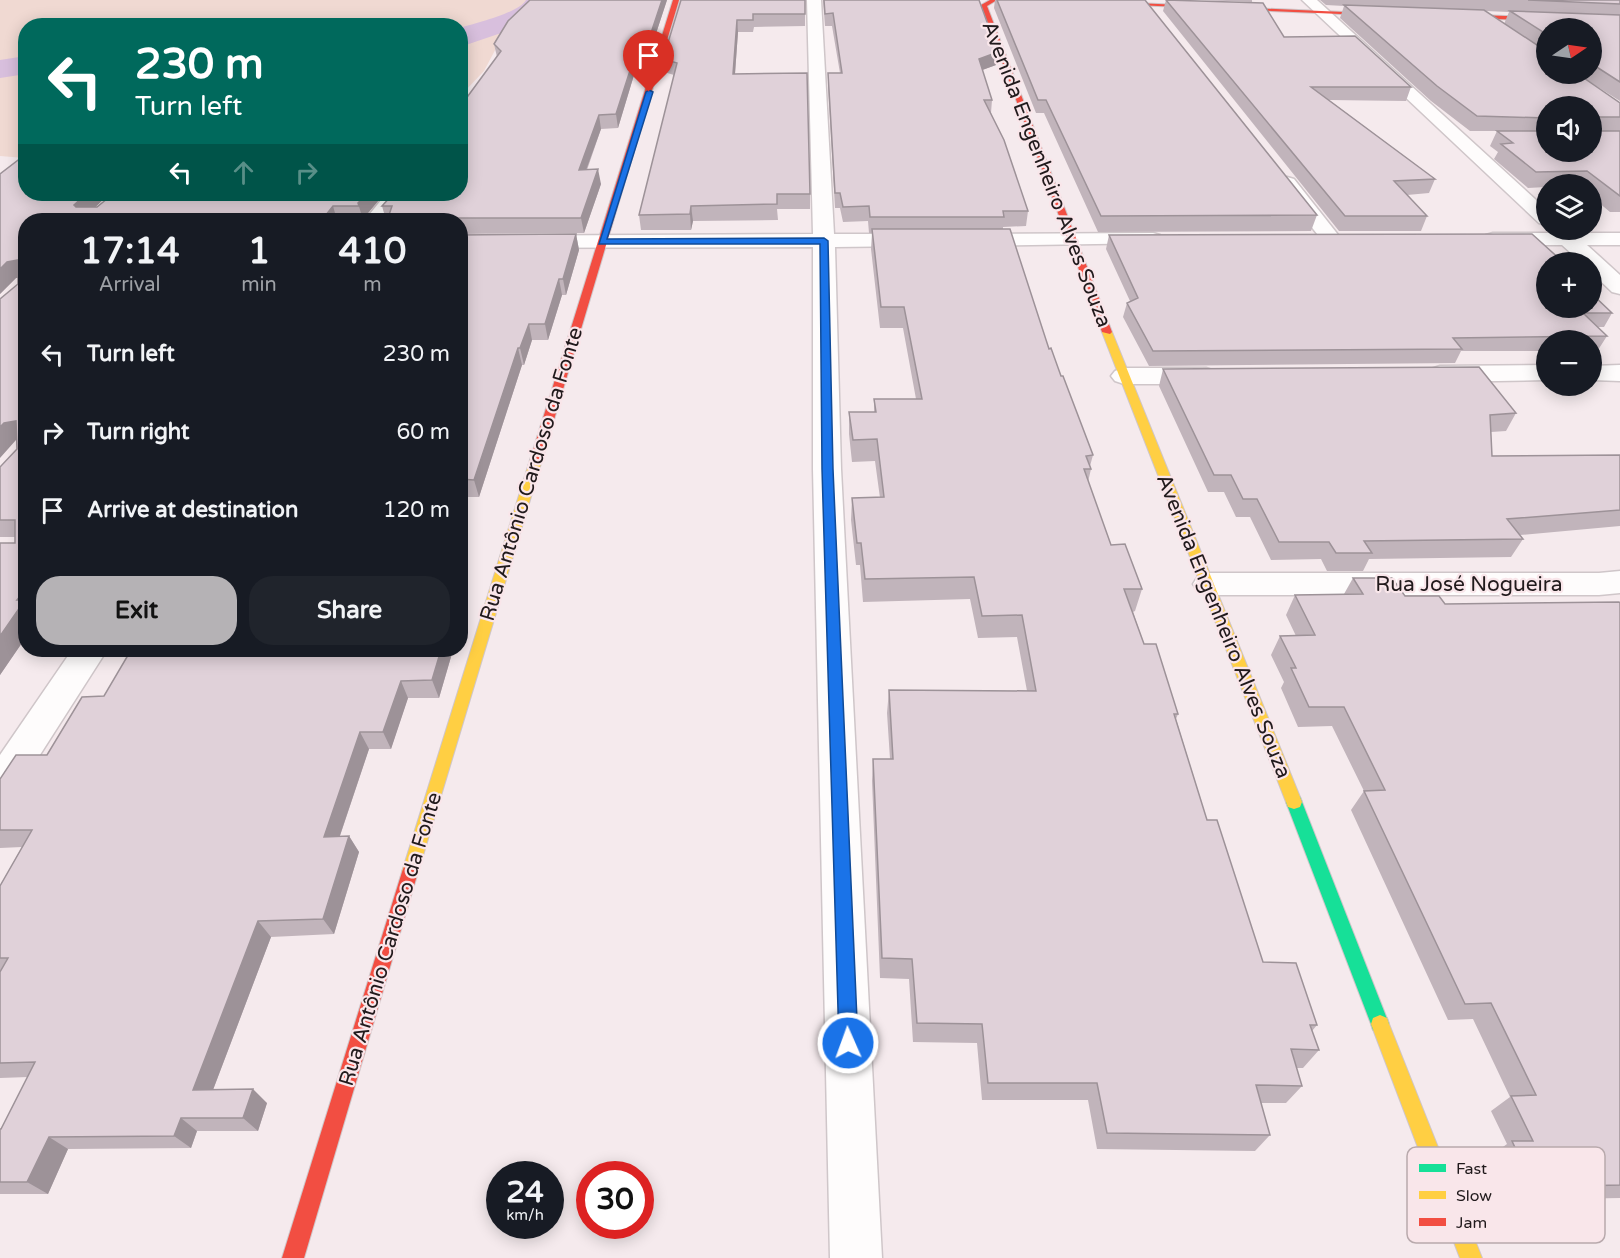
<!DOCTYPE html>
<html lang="en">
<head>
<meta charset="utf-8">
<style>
  body { margin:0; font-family:"Varela Round",sans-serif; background:#20242c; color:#f1f3f6; height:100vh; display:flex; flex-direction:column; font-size:22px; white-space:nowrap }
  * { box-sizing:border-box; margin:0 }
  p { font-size:20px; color:#9ea1a6 }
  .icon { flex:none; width:33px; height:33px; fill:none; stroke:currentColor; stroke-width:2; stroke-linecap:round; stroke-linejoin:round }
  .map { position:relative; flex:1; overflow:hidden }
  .drawer { position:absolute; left:18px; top:213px; width:450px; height:444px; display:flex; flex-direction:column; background:#171b24; border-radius:24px; box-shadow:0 3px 15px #0003 }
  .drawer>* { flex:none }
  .top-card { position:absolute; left:18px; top:18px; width:450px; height:183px; border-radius:24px; box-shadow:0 3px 15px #0003; background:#00695c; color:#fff; overflow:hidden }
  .needle { width:39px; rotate:77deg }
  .controls { position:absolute; left:1536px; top:18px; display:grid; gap:12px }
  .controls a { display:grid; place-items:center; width:66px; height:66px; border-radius:50%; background:#171b24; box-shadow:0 3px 15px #0003; font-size:30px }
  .speed { position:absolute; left:486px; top:1161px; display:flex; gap:12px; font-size:30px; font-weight:700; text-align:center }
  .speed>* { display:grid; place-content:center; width:78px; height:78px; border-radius:50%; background:#171b24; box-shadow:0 3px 15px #0003; line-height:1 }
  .speed small { font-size:15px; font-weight:400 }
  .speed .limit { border:9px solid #d22; background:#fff; color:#111 }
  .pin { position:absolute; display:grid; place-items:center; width:51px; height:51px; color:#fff; margin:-62px -26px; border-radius:50% 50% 50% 0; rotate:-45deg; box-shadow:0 0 6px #0007 }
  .pin .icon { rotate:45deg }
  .me { position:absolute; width:66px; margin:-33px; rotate:358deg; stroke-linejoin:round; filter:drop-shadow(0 0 4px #0008) }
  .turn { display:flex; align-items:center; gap:21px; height:126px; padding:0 18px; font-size:27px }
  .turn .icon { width:78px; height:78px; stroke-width:2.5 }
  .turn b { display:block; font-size:42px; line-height:51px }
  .lanes { display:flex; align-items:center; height:57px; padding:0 18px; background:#0003; justify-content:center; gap:30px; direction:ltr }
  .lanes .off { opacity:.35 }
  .eta { display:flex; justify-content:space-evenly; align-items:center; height:102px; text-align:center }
  .eta b { font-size:36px; font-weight:700; line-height:42px }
  .primary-button { display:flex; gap:12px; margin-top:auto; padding:12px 18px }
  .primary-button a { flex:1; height:69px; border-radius:24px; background:#b5b2b5; color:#111; font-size:24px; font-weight:700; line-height:69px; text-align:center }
  .primary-button a+a { background:#20242c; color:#f1f3f6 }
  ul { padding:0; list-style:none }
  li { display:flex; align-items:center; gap:18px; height:78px; padding:0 18px }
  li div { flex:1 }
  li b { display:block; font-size:22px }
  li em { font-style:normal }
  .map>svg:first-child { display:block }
  .green { fill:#f0d9d2 }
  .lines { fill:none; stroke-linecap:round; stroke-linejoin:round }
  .river { fill:#d8bfdd; fill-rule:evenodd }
  .street-casing { stroke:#cfc6c9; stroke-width:3 }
  .fast-casing { stroke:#cfc6c9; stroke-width:2 }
  .slow-casing { stroke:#cfc6c9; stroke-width:2 }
  .jam-casing { stroke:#cfc6c9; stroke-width:2 }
  .street { fill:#fefcfc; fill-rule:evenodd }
  .fast { fill:#16e098; fill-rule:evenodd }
  .slow { fill:#ffcf43; fill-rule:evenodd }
  .jam { fill:#f24e42; fill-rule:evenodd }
  .wall { fill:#c1b4bb; fill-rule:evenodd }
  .shaded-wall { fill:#9d9298 }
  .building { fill:#e0d1d9; stroke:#9d9298; stroke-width:1.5 }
  .route { fill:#1a73e8; stroke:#114b97; stroke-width:1.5 }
  .labels { text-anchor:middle; stroke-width:4.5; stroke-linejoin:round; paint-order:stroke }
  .street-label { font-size:21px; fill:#211a1c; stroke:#f9e6ea }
  .key { fill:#f9e6ea; stroke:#b8a9ac; stroke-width:1.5 }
  .key-label { font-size:16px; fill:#211a1c }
</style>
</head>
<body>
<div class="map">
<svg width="1620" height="1258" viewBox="0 0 1620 1258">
  <rect width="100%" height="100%" fill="#f5eaed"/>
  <path class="green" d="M0,0h539l-37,37 -18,34 -20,21 -3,1 -1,-67h-434l-1,132 -25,-2z"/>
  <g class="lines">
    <path class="river" d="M526,0h26l-7,15 -23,11 -62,21v-19c15,-5 59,-15 66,-28z
      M26,56v18l-26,4v-18z"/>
    <g class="street-casing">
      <path id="street" d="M807,0h14l13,234h82l7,2 3,4 -3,4 -7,2 -81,1 6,222 41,789h-52l-17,-789v-222l-353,1v-12l353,-2z
        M1302,0h15l229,209v16l-7,-2z
        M1287,177l7,2 45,57 3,4 -3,4 -7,2 -7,-2 -48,-61 3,-4z
        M386,194h20l-21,26h-20z
        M1550,230h20l3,3h47v12h-33l33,30v19l-8,-2 -20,-19v-11h-11l-19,-17h-69l-7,-2 -3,-4 3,-4 7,-2h57z
        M1153,233l7,2 3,4 -3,4 -192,3 -7,-2 -3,-4 3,-4 7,-2z
        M1620,365v16l-28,-1v-14z
        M1440,366l106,-1v15l-106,2 -9,-3 -4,-5 4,-5z
        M1124,368h82l9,3 4,5 -4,5 -9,3h-82l-9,-3 -4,-5 4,-5z
        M1620,571v22l-21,2h-390l-11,-3 -5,-8 5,-8 11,-3h390z
        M72,650h35l-94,147 -13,5v-47z"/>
    </g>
    <g class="fast-casing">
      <path id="fast" d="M1294,795l6,2 2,5 87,222 -2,6 -7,3 -7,-3 -2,-6 -85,-222 2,-5z"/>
    </g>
    <g class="slow-casing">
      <path id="slow" d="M1107,329l5,3 190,470 -2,5 -6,2 -6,-2 -2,-5 -184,-470z
        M536,457l6,3 -124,412 -2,5 -6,2 -6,-2 -2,-5 128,-412z
        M1380,1015l7,3 2,6 93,234h-22l-89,-234 2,-6z"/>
    </g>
    <g class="jam-casing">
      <path id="jam" d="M673,0h6l-137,460 -2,2h-8l-2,-2z
        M990,0h7l-10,6 125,326 -2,2 -8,-2 -121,-327z
        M1021,0h46l323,14 -3,2z
        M1451,14l169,6v4l-171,-7z
        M410,865l6,2 2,5 -114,386h-22l120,-386 2,-5z"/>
    </g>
    <use href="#street" class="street"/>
    <use href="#fast" class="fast"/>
    <use href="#slow" class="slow"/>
    <use href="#jam" class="jam"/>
  </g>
  <path class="wall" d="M530,0h137l-22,67 -8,-2 -19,63 -17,1 -14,41 14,14 -17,49 -124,1v-14h-74l-4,-14 78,-12 5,-94 32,-43 -3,-13z
    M681,0h124v26l-51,1 -1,5h-15l-3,42 75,120v15h-33l1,11 -85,1 -2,9h-50l-2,-15 35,-140 -10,-3 -1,-13z
    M823,0h157l-1,1 17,64 -14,5 10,30 -1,13 37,98 -2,15 -23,1v2l46,120 44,106 -3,11 1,3 -3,13 23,63 31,44 -7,22 -2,1 11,32 34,70 -2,5 31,101 56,142 54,63 -5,6 7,19 -16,18h-7l6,18 -16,17h-25l9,32 -15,16 -158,-2 -9,-49h-106l-5,-57 -64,-1 -4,-63 -29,-1 -8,-197 1,-22h17l-3,-46 2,-23 138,1 -10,-54 -39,1 -8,-39 -107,3 -3,-37h-4l-5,-45 1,-22h28l-5,-37 -23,1 -3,-28v-22h25v-13h42l-13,-71h-23l-9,-79 1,-16h-3l-1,-12 -25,1 -3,-14h-5l-7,-121v-14h12l-8,-47h-7z
    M995,0h150l172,215 -6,16 -213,1 -54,-119h-8l-42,-105z
    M1166,0l118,37 127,50 -5,14 -77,-1 106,79 -6,14 -22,2 20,21 -6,15h-82l-176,-220z
    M1201,0h51v2z
    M1320,0h300v101l-38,-24 38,26v109h-10l-18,-15v-13h-46v3l-18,1 -34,-29 4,-7 -8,-6 7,-15h-27l-39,-30 -91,-83 4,-12 -18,-1zM1485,11l24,1 -5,12zM1546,28h46v46h-46zM1546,106l46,46h-46z
    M0,174l26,20h83l-14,13h2l16,-13h271l-21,25v1h-337v417l-26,38v-132h15v-6h-15v-70l17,-18 -1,-9 2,-162h-2l-16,16z
    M576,234l3,16 -13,45h-4l-14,45h-16l-8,25h-2l-43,132h-19v-262z
    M1109,235l437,27 66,51 -8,14h-6l9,9 -9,14h-6v-10h-46v11h-85l-6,12 -306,3 -26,-49 4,-14 3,-2 -24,-52z
    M1163,369l353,44 -10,18 -15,1 1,24 128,-1v71l-100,9 3,4 -12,18 -142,2 -6,12h-36l-6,-12 -50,1 -21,-43h-14l-12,-25h-16l-49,-106z
    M1353,578l52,18 40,8 175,-1v595l-108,2 -20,-45 15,-11 -16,-33 19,-14 -37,-78 -25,1 -97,-210 13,-19 -32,-65 -34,1 -17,-39 3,-6 -13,-27 9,-19h16l-10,-21 9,-20 49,-1z
    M131,650h322l-14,48h-31l-17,51h-22l-29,87h9l10,16 -25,82 -63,3 -58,153 54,13 -9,28h-61l-6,17 -123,1 -20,45h-48v-65h1l27,-52 -28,1v-192l22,-39 -22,1v-69l47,-24 57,-59z"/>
  <path class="shaded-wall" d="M662,0h5l-22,67 -1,-13z
    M737,20l1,12 -4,55 -1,-13z
    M636,52l1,13 -19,63 -2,-14z
    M998,52l-2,13 -19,7 2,-13z
    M599,115l2,14 -20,55 -2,-14z
    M598,169l3,15 -17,49 -3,-15z
    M86,194h23l-27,26 -8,-15z
    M367,194h17l-21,25v1l-5,-17z
    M333,206l4,14h-15z
    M691,206l2,15 -2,9 -1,-16z
    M576,234l3,16 -13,45 -3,-16z
    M18,260l8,17 -10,1 -16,16v-25l7,-7z
    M559,279l3,16 -14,45 -3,-16z
    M529,324l3,16 -8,25 -4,-17z
    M518,348l4,17 -43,132 -5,-17z
    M16,421l10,18 -10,1 -16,18v-31l4,-4z
    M26,589v48l-26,38v-39l17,-36z
    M441,650h12l-14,48 -7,-18z
    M401,681l7,17 -17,51 -8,-17z
    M360,732l9,17 -35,104 -10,-16z
    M349,836l10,16 -25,82 -11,-15z
    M258,921l13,16 -63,166 -15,-13z
    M253,1089l14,14 -9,28 -15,-13z
    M181,1118l16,13 -6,17 -17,-12z
    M49,1137l19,12 -20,45 -21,-12z"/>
  <path class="building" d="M530,0h132l-18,54 -8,-2 -20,62 -17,1 -20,55 19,-1 -17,49h-125l-2,2h-56l4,-6 -13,1 3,-9h-10l11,-12h67v-93l5,-1 36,-49 -7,-7 14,-23z
    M681,0h124v14h-52v6h-16l-4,54 74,-1 3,121h-33v10l-86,2 -1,8 -51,1 38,-152 -14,-4z
    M824,0h155l19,52 -19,7 13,41h-8l20,40 24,71h-25l1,6h-134l-1,-11 -26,1 -3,-14h-5l-7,-120h14l-9,-60 -8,1z
    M997,0h148l172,215 -216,1 -55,-116h-8z
    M1166,0l97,3 21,34 71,-1 56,51h-100l124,92 -41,2 33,35h-82z
    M1528,0h92v4z
    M1344,5l140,5 62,41v23h32l42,29v14h-20l-3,2 1,10 2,2h20v65l-33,-25 -51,1 -35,-28 12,-1 -16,-12h49v21h46v-46h-46v12l-69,-2 -40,-30z
    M1510,11l110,4v67l-28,-18v-36h-46v6z
    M26,154v40h60l-12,11 2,2h21l16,-13h254l-9,9 1,3h-26l-11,14h-296v369l-9,11h8l-25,36v-93h15v-23h-15v-53l17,-18 -1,-28 -12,2 -4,4v-128l18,-15v-24l-11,2 -7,7v-95z
    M872,229h138l39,120 2,-1 10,28h2l30,79 -7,1 5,13h-7l27,76 14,-1 17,45h-18l20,55h12l22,70h-4l33,106h10l46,142 33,1 21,62h-7l9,25 -28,-1 11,37 -46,-1 14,50 -163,-2 -10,-50h-109l-6,-59 -65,-1 -5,-64 -30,-1 -9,-199h20l-4,-69 147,1 -14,-76 -40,1 -8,-39 -109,2 -4,-36h-4l-5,-45 32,-1 -7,-58 -24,1 -4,-28h27l-2,-13h48l-18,-92h-23z
    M576,234l-13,45h-4l-14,45h-16l-9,24h-2l-44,132 -14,-1v-244z
    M1532,234l31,28h-17v46h46v-14l20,19h-29l24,23 -154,2 9,11 -309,2 -26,-48 11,-5 -29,-63z
    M1479,367l37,46 -26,2 2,41 128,-1v55l-113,9 16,20 -159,2 8,12h-36l-7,-11h-50l-22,-43h-14l-12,-24h-17l-51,-106z
    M1353,578h39l13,18h34l6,8 174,-2 1,1v582l-87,2 -21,-46h21l-22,-45 25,-1 -45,-92 -26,1 -101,-213 21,-1 -41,-83h-35l-18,-39h5l-16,-32 35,-1 -20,-40 68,-1z
    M131,650h310l-9,30 -31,1 -18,51h-23l-36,105 25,-1 -26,83 -65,2 -65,169 60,-1 -10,29h-62l-7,18 -125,1 -22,45h-27v-53h1l34,-67 -35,1v-91l8,-14h-8v-72l32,-56h-32v-51l16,-24h31l35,-58 22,-1z"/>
  <path class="route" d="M649,90l4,2 -46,147 217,-1 4,3 5,228 25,574 -3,6 -7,3 -7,-3 -2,-6 -17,-574 -2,-225h-221l47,-152z"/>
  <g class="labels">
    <g class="street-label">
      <text transform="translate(1047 174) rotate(69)" y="7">Avenida Engenheiro Alves Souza</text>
      <text transform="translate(531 474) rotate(-73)" y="7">Rua Antônio Cardoso da Fonte</text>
      <text x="1469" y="591">Rua José Nogueira</text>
      <text transform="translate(1224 626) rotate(68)" y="7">Avenida Engenheiro Alves Souza</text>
      <text transform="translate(390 939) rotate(-73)" y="7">Rua Antônio Cardoso da Fonte</text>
    </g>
  </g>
  <rect x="1407" y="1147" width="198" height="96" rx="9" class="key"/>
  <rect x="1419" y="1164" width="27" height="8" fill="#16e098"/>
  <rect x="1419" y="1191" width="27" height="8" fill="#ffcf43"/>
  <rect x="1419" y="1218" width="27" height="8" fill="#f24e42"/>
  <g class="key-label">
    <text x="1456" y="1174">Fast</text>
    <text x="1456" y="1201">Slow</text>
    <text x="1456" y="1228">Jam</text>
  </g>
</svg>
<div class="controls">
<a><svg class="needle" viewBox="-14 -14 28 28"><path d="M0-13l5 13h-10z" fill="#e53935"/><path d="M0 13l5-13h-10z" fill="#9ea1a6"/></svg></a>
<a><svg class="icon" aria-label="sound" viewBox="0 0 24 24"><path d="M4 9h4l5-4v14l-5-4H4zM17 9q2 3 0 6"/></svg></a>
<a><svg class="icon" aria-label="layers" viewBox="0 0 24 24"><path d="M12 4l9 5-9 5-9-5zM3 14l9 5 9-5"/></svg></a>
<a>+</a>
<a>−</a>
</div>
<div class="speed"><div>24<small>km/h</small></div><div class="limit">30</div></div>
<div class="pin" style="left:649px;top:92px;background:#d93025"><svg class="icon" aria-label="arrive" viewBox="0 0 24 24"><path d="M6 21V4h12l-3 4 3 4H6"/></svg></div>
<svg class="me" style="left:848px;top:1043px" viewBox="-20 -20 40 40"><circle r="17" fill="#1a73e8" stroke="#fff" stroke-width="3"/><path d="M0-11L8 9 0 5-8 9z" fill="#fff"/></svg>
<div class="top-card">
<div class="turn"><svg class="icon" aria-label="left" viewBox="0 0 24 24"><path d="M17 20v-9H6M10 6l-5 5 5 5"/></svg><div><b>230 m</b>Turn left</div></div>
<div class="lanes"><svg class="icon" aria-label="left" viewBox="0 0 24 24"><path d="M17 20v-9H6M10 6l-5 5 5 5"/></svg><svg class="icon off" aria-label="ahead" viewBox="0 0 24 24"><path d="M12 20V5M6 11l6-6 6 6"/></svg><svg class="icon off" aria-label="right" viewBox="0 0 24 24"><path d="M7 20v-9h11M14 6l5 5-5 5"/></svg></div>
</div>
<section class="drawer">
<div class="eta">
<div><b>17:14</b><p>Arrival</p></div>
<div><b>1</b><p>min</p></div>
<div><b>410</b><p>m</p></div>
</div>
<ul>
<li><svg class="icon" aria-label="left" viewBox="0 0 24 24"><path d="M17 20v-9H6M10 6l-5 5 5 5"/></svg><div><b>Turn left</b></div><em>230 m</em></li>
<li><svg class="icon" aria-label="right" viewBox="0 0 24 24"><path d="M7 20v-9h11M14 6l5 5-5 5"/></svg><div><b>Turn right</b></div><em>60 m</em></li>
<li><svg class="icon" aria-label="arrive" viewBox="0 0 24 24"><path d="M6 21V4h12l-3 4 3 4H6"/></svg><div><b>Arrive at destination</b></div><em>120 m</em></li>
</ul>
<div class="primary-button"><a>Exit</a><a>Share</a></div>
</section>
</div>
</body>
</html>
